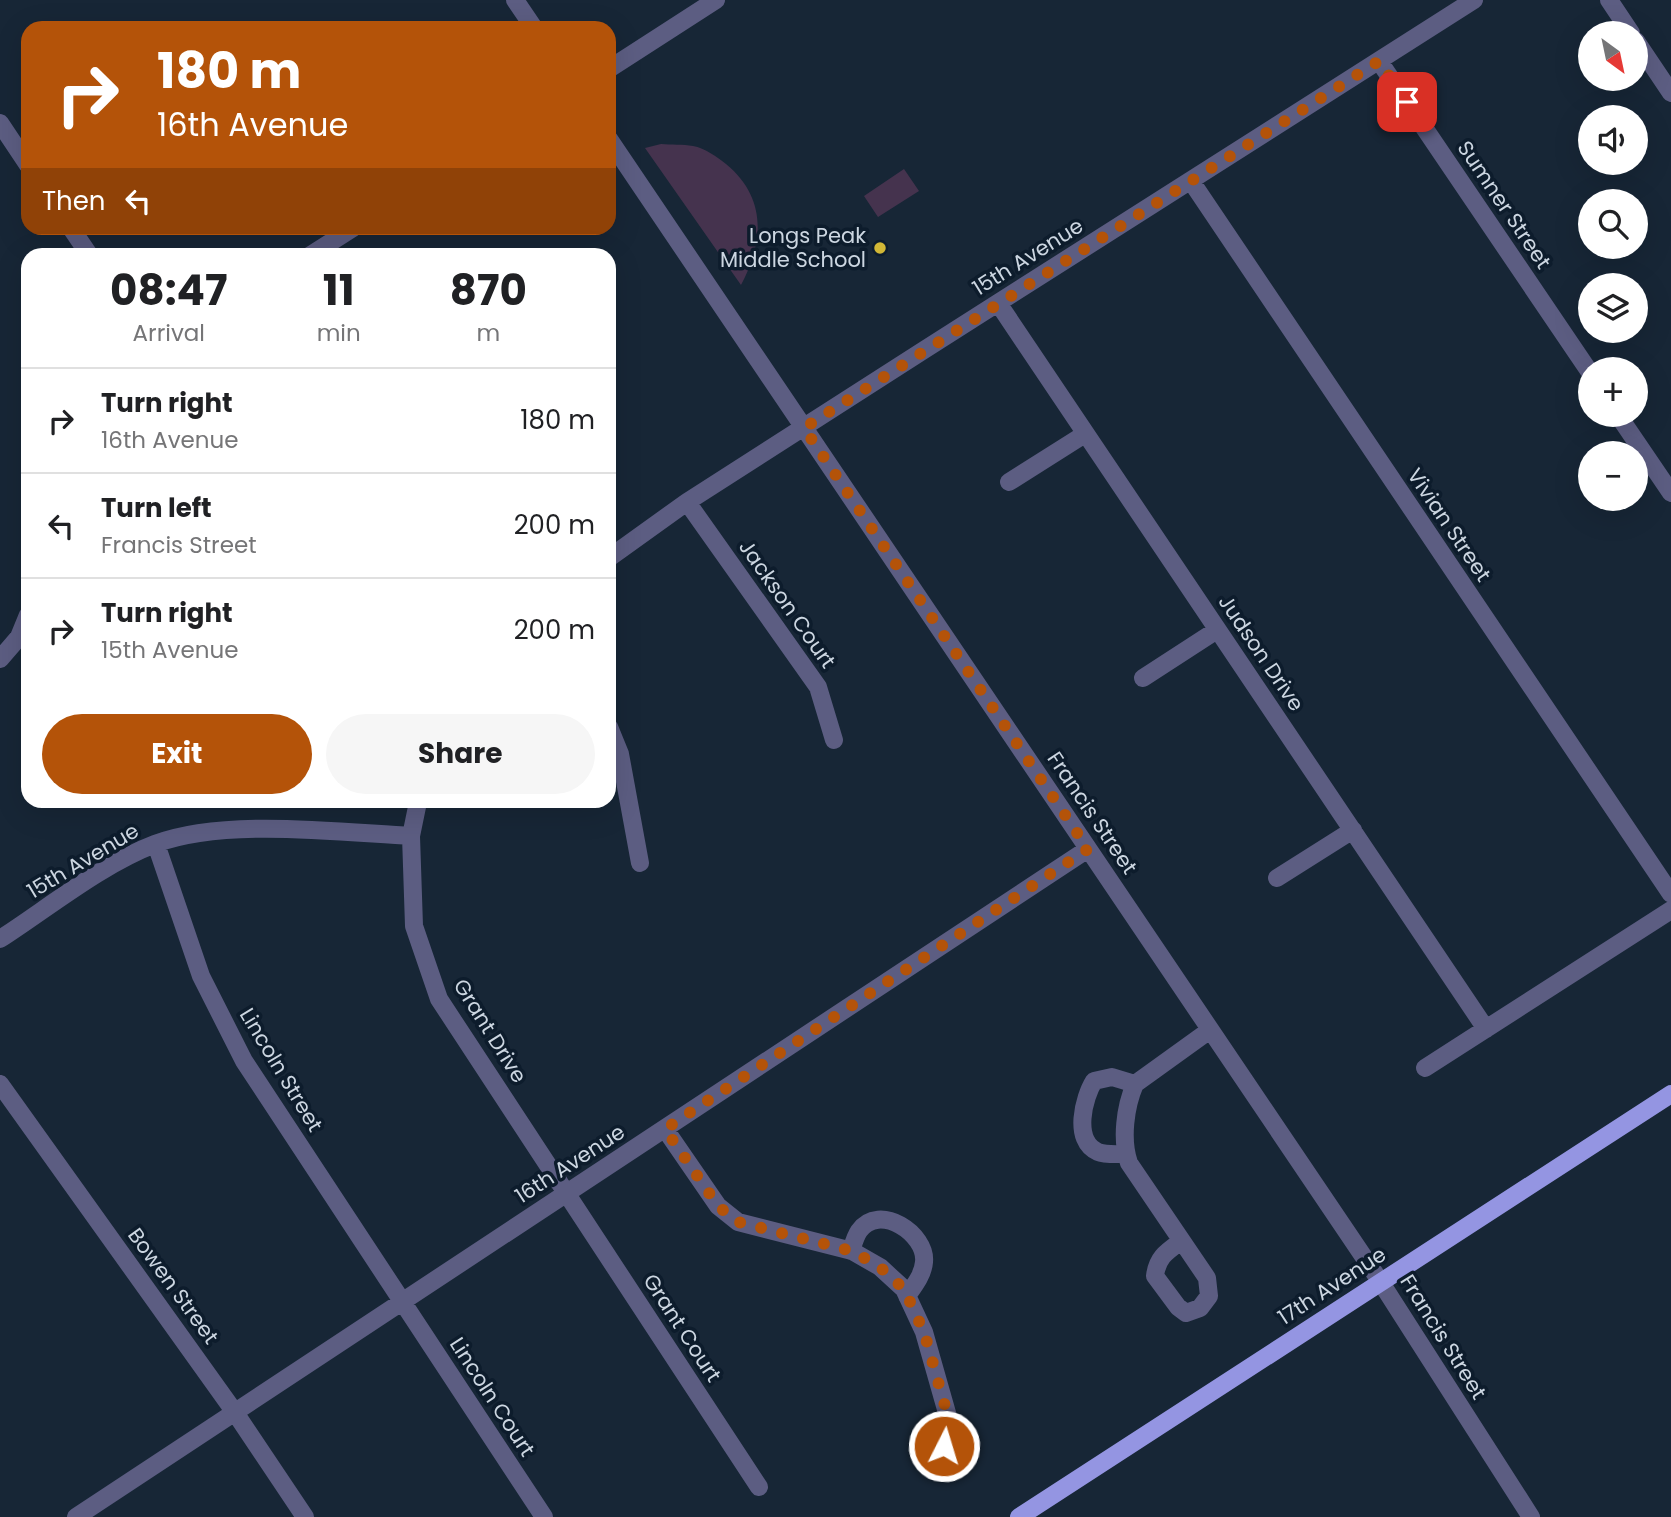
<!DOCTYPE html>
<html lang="en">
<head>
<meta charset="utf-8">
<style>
  body { margin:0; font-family:Poppins,sans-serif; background:#f6f6f6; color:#202124; height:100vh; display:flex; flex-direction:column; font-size:26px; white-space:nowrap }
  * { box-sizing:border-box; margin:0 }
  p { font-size:23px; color:#757577 }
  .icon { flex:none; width:38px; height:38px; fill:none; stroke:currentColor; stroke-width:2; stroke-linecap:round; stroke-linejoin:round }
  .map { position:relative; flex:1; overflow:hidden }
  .side { position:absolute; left:21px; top:248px; width:595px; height:560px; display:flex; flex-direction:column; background:#fff; border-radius:21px; box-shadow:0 7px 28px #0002 }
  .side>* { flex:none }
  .guide { position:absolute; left:21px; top:21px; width:595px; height:214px; border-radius:21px; box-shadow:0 7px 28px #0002; background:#b45309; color:#fff; overflow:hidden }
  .needle { width:46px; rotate:147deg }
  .tools { position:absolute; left:1578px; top:21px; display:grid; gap:14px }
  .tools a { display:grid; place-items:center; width:70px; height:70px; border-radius:50%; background:#fff; box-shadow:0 7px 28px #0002; font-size:35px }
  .pin { position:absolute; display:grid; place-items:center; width:60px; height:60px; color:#fff; margin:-30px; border-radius:14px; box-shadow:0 4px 10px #0006 }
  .me { position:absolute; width:77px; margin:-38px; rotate:5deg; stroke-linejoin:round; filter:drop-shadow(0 0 5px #0008) }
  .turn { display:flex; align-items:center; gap:24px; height:147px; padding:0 21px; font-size:32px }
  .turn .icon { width:91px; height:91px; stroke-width:2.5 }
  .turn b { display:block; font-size:49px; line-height:60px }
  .then { display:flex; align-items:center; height:66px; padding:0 21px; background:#0003; gap:14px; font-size:26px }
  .eta { display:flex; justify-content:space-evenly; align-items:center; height:119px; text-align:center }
  .eta b { font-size:42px; font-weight:700; line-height:49px }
  .cta { display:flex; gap:14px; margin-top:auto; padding:14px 21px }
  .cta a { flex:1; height:80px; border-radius:42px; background:#b45309; color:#fff; font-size:28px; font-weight:700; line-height:80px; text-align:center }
  .cta a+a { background:#f6f6f6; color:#202124 }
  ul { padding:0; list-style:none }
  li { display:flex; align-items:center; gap:21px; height:105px; padding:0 21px; border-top:2px solid #e0e0e0 }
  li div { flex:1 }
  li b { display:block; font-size:26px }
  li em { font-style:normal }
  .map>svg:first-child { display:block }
  .green { fill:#45334e }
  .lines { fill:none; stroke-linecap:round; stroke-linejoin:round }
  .minor { stroke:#5c5d82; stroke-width:18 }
  .major { stroke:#9495e2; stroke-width:18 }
  .route { stroke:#b45309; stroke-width:12; stroke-dasharray:0 21.6 }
  .poi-dot { fill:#d2b736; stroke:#0d1c2c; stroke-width:2.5 }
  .labels { text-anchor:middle; stroke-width:7; stroke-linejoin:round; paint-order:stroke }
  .street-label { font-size:21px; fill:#ccd6e1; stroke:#0d1c2c }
  .poi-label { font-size:21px; fill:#ccd6e1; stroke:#0d1c2c; text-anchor:end }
</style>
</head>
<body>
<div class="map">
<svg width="1671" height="1517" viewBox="0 0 1671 1517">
  <rect width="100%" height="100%" fill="#172636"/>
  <path class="green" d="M661,144c10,1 22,0 32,2 12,2 24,11 33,18 41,34 38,78 15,121l-96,-137z
    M904,169l15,22 -41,26 -14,-21z"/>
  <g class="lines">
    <path class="minor" d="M515,0l19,28
      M1609,0l22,33
      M1636,41l35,52
      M1379,61l212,313
      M609,69l107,-69
      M0,123l28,42
      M609,139l771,1142 151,236
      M1191,181l480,713
      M71,228l19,28
      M309,256l44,-28
      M998,303l488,726
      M1618,415l53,78
      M1009,482l76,-48
      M687,502l131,185 16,53
      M609,558l78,-56 237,-152 550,-350
      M0,659l19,-22 9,-22
      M1143,678l74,-48
      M609,727l11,27 20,109
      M411,836l3,90 25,73 320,488
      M156,844l45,132 43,85 300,456
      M1277,878l76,-48
      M0,939c48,-31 102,-75 155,-95 68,-26 183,-12 256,-8l7,-34
      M1425,1068l246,-158
      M0,1084l236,330 69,103
      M665,1129l53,77 20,16 114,29 28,16 24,22 20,43 25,88 -10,52
      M1126,1154c-8,0 -21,1 -28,-2 -26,-11 -14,-55 -4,-71l18,-4 23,7
      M1180,1242c-14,10 -23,16 -25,34l23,31 8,6 14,-5 9,-12 -2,-18 -78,-115c-8,-23 -4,-56 6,-79l75,-54
      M851,1251c2,-6 4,-14 8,-20 20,-29 68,3 65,31 -1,13 -10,24 -17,34
      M76,1517l1012,-668"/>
    <path class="major" d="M1019,1517l652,-423"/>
  </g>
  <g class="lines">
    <path class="route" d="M944,1446l5,-26 -25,-88 -20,-43 -24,-22 -28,-16 -114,-29 -20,-16 -53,-77 423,-280 -284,-421 575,-367 28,41"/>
  </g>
  <circle class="poi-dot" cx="880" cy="248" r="7"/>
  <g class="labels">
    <g class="street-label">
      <text transform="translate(1504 205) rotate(56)" y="7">Sumner Street</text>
      <text transform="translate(1028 257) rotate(-32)" y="7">15th Avenue</text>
      <text transform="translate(1449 525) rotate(56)" y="7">Vivian Street</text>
      <text transform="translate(787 604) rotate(55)" y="7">Jackson Court</text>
      <text transform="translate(1261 653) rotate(56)" y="7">Judson Drive</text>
      <text transform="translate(1092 813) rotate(56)" y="7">Francis Street</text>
      <text transform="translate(83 861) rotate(-31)" y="7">15th Avenue</text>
      <text transform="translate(490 1031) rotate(58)" y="7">Grant Drive</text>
      <text transform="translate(281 1070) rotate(59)" y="7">Lincoln Street</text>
      <text transform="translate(570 1164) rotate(-33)" y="7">16th Avenue</text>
      <text transform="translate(173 1286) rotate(54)" y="7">Bowen Street</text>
      <text transform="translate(1332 1286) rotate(-33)" y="7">17th Avenue</text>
      <text transform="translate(682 1328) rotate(57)" y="7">Grant Court</text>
      <text transform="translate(1443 1337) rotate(58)" y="7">Francis Street</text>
      <text transform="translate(492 1397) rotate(57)" y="7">Lincoln Court</text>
    </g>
    <g class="poi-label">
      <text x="866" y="243">Longs Peak<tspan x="866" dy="24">Middle School</tspan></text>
    </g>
  </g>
</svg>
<div class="tools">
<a><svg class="needle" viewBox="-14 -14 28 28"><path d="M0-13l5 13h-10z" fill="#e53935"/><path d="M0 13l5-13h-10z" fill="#757577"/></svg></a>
<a><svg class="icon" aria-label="sound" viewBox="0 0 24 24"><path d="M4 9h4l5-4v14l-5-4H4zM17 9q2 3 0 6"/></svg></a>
<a><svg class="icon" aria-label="search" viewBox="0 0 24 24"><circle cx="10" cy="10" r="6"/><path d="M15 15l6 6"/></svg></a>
<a><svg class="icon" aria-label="layers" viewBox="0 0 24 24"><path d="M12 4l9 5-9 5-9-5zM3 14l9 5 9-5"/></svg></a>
<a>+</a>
<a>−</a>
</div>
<div class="pin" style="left:1407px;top:102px;background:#d93025"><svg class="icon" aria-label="arrive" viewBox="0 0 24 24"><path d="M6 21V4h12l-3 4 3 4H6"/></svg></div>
<svg class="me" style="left:944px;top:1446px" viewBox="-20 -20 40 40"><circle r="17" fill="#b45309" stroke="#fff" stroke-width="3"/><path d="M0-11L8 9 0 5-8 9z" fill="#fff"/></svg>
<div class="guide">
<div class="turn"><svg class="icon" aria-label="right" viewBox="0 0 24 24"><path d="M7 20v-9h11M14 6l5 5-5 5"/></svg><div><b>180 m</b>16th Avenue</div></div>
<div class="then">Then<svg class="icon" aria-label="left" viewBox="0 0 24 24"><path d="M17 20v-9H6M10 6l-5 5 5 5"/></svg></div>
</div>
<section class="side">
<div class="eta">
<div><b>08:47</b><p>Arrival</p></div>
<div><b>11</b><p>min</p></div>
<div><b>870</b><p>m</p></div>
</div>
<ul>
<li><svg class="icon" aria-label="right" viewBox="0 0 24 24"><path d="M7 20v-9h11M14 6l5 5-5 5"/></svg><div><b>Turn right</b><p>16th Avenue</p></div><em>180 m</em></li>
<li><svg class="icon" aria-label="left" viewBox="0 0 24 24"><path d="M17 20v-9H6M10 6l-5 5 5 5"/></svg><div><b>Turn left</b><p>Francis Street</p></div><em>200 m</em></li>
<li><svg class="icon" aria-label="right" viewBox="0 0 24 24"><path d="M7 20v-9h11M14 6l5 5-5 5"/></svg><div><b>Turn right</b><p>15th Avenue</p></div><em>200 m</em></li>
</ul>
<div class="cta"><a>Exit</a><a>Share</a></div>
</section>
</div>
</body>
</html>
